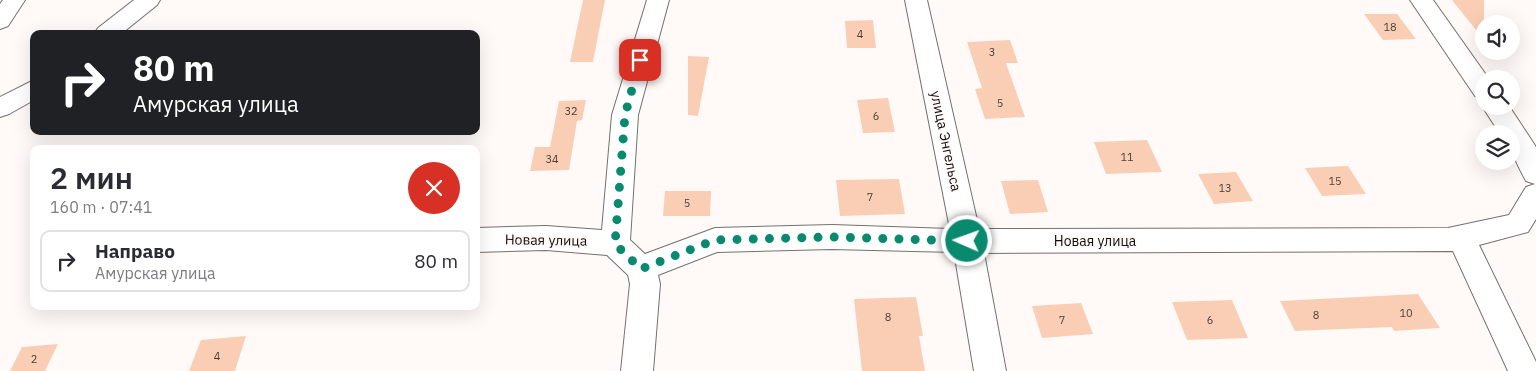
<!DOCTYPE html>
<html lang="ru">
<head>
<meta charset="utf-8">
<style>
  body { margin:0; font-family:"IBM Plex Sans",sans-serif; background:#f7f7f7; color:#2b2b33; height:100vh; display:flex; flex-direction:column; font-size:19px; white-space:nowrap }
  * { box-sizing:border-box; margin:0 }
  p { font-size:16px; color:#7c7c81 }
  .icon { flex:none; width:28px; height:28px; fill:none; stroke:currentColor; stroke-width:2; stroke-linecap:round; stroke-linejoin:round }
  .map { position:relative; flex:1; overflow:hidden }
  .drawer { position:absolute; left:30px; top:145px; width:450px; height:165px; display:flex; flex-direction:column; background:#fff; border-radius:10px; box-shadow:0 5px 20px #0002 }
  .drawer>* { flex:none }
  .guide { position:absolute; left:30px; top:30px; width:450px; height:105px; border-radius:10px; box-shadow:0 5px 20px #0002; background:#202124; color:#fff; overflow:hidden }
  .fabs { position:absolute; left:1475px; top:15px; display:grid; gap:10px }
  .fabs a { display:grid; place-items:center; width:45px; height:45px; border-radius:50%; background:#fff; box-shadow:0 5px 20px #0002; font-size:25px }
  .pin { position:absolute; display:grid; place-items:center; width:42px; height:42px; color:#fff; margin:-21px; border-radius:10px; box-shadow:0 2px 8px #0006 }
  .me { position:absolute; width:55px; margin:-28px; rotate:272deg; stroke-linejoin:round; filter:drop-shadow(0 0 4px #0008) }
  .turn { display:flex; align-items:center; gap:18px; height:105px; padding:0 20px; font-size:22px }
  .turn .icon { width:65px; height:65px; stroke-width:2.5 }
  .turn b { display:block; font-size:35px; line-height:42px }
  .round { display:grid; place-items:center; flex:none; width:52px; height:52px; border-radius:26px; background:#f7f7f7 }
  .summary { display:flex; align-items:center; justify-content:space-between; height:85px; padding:0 20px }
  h1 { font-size:30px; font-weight:600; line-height:38px }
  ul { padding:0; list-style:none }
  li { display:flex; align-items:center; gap:15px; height:62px; margin:0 10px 8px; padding:0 10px; border:2px solid #e1e1e2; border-radius:10px }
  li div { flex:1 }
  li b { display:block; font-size:19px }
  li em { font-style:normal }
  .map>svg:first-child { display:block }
  .building { fill:#faceb5 }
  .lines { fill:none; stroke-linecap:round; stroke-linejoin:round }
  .street-casing { stroke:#75706c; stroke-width:2 }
  .street { fill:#fff; fill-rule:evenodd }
  .route { stroke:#098a6f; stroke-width:9; stroke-dasharray:0 16.2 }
  .labels { text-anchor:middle; stroke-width:4; stroke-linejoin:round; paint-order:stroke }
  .number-label { font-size:11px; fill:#4a3d36 }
  .street-label { font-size:14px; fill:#100d0c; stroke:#fffaf7 }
</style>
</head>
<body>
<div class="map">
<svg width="1536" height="371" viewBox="0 0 1536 371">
  <rect width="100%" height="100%" fill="#fffaf7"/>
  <path class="building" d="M583,0h22l-12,62h-23z
    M1452,0h32v40z
    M1364,14h33l19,25 -33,1z
    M873,20l3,28h-29l-2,-27z
    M1010,40l8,23h-12l19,54 -40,2 -10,-30 7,-1 -15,-46z
    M688,56l21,1 -11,59 -10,-1z
    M888,98l7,34 -32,1 -6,-33z
    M586,100l-4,20 -5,1 -8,49 -39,1 5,-24h15l9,-46z
    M1147,140l15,32 -56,2 -12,-32z
    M1348,166l18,28 -44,2 -17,-28z
    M1236,172l17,29 -39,3 -16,-30z
    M899,179l6,35 -65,2 -4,-36z
    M1038,180l10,32 -38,2 -9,-33z
    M665,191h46l-1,25h-47z
    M1418,294l22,34 -46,3 -2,-4 -97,4 -15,-30z
    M916,297l7,39h-4l6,35h-63l-8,-72z
    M1232,300l16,38 -61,2 -15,-38z
    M1081,303l12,31 -51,4 -10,-32z
    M246,336l-11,35h-46l12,-31z
    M58,344l-13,27h-35l12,-24z"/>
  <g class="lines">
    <g class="street-casing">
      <path id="street" d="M3,0h22l-17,26 -8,3v-25z
        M134,0h26l-3,5 -36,29h-27l4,-6z
        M647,0h22l-31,115 -8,125 15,14 70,-26 117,-3 118,4 -45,-229h22l52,229 469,-1 61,-13 17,-28 9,-3 -9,-3c-9,-17 -15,-27 -15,-47h-11l-18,-28 2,-3v3h25l27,41v72l-8,13 -49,13 57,117v9h-28l-55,-120 -469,2 22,118h-32l-20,-119 -122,-3 -115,3 -59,23 2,9 -7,87h-32l9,-87 -2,-9 -21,-20 -61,-5 -70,2v-24l70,-2 56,4 10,-115z
        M1410,0h23l56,79h-5v20l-9,-3z
        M34,80v20l-25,14 -9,3v-20z"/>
    </g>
    <use href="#street" class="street"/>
  </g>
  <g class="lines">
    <path class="route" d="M640,60l-15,55 -10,129 26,25 74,-29 117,-3 135,4"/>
  </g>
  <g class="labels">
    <g class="number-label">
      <text x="1390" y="31">18</text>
      <text x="860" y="38">4</text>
      <text x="992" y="56">3</text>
      <text x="1000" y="107">5</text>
      <text x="571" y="115">32</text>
      <text x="876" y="120">6</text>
      <text x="1127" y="161">11</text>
      <text x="552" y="163">34</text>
      <text x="1335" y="185">15</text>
      <text x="1225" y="192">13</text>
      <text x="870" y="201">7</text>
      <text x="687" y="207">5</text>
      <text x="1406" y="317">10</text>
      <text x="1316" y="319">8</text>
      <text x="888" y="321">8</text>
      <text x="1062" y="324">7</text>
      <text x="1210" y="324">6</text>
      <text x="217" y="360">4</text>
      <text x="34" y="363">2</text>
    </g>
    <g class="street-label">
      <text transform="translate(946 141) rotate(78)" y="5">улица Энгельса</text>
      <text transform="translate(546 240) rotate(1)" y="5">Новая улица</text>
      <text x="1095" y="246">Новая улица</text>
    </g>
  </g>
</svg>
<div class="fabs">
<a><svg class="icon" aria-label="sound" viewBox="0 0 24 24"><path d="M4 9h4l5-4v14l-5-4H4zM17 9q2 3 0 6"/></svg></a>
<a><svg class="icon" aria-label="search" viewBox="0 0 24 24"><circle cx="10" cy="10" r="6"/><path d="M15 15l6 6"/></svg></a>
<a><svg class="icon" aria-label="layers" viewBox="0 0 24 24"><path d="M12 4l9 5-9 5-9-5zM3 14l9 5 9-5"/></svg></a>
</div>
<div class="pin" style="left:640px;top:60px;background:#d93025"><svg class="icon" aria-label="arrive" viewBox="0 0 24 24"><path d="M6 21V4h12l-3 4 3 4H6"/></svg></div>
<svg class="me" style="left:967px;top:241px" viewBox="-20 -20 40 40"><circle r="17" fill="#098a6f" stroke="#fff" stroke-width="3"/><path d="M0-11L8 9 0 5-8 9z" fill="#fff"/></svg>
<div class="guide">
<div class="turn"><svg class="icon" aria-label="right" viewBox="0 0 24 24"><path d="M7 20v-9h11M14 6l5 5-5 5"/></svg><div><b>80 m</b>Амурская улица</div></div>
</div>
<section class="drawer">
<div class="summary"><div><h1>2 мин</h1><p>160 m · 07:41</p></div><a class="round" style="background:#d93025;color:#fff"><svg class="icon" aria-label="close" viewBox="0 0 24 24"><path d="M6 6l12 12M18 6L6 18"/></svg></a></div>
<ul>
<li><svg class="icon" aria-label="right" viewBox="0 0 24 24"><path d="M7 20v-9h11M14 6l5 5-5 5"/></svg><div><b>Направо</b><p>Амурская улица</p></div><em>80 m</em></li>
</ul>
</section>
</div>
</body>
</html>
